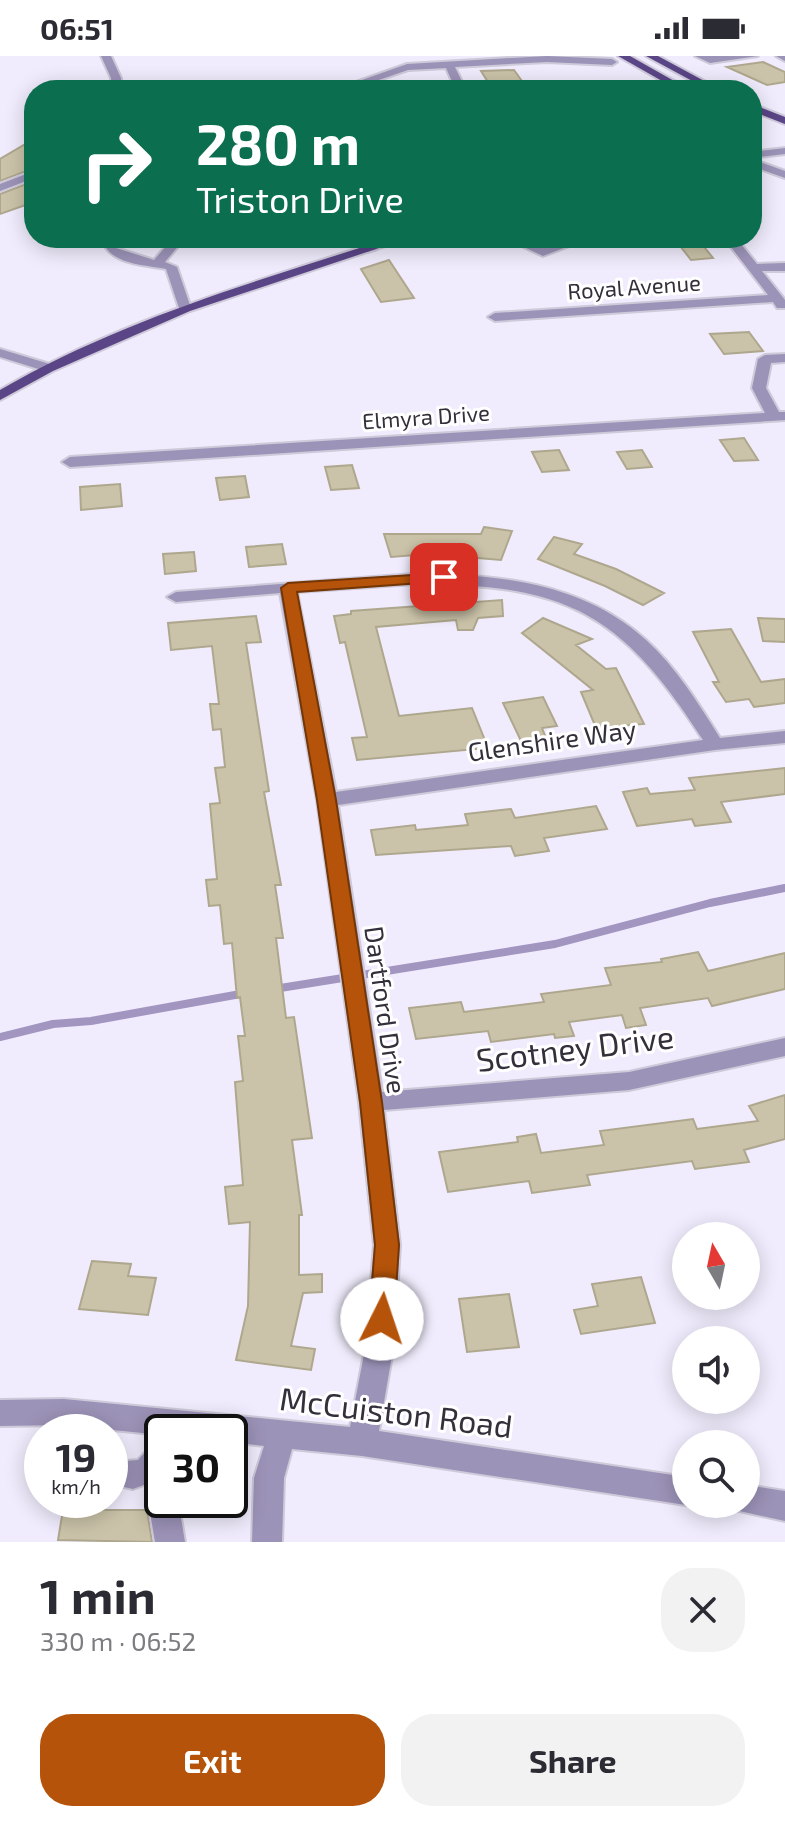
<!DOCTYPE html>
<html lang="en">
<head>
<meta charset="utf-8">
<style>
  body { margin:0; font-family:"Exo 2",sans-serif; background:#f2f2f3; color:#2b2b33; height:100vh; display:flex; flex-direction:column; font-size:30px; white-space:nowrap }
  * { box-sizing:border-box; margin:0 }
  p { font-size:26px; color:#7c7c81 }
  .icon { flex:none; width:44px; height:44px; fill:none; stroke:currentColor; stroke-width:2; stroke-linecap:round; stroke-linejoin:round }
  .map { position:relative; height:1486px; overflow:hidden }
  .sheet { display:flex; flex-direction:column; background:#fff; flex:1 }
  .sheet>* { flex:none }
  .top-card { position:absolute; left:24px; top:24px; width:738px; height:168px; border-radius:32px; box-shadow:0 4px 20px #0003; background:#0b6e4f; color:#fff; overflow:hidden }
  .needle { width:52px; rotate:351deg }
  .controls { position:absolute; left:672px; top:1166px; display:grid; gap:16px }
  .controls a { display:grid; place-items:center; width:88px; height:88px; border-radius:50%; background:#fff; box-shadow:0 4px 20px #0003; font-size:40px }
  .speed { position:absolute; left:24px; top:1358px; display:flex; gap:16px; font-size:40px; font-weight:700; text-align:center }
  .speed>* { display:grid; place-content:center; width:104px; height:104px; border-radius:50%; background:#fff; box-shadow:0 4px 20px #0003; line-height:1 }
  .speed small { font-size:20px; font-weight:400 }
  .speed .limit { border:4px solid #111; border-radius:12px; background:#fff; color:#111 }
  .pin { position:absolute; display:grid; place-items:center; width:68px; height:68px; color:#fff; margin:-34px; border-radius:16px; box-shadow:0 4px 12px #0006 }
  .me { position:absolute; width:88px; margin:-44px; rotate:4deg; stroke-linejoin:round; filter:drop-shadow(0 0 6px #0008) }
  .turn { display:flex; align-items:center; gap:28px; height:168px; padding:0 40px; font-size:36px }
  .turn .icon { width:104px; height:104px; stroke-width:2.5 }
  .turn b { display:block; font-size:56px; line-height:68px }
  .round { display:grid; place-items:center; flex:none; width:84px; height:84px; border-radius:32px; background:#f2f2f3 }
  .head { display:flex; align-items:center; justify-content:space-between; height:136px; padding:0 40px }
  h1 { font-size:48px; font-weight:700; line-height:60px }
  .primary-button { display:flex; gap:16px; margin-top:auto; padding:16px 40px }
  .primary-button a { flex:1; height:92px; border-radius:32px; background:#b45309; color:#fff; font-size:32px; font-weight:700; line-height:92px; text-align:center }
  .primary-button a+a { background:#f2f2f3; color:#2b2b33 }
  .status { display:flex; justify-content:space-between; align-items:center; height:56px; padding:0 40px; background:#fff; direction:ltr }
  .status svg { height:22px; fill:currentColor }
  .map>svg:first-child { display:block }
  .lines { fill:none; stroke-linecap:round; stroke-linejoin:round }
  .stream { stroke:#a296c1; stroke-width:8 }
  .building { fill:#cbc3a9; stroke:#aea78d; stroke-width:2 }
  .minor-casing { stroke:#cecada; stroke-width:4 }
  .major-casing { stroke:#cecada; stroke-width:4 }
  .minor { fill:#9c93b8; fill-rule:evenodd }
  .major { fill:#5a4586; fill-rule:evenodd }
  .route { fill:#b45309; stroke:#753606; stroke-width:2 }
  .labels { text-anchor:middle; stroke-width:6; stroke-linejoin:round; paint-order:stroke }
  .far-street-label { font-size:22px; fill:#33303b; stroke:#fff }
  .street-label { font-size:26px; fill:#33303b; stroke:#fff }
  .near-street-label { font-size:32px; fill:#33303b; stroke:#fff }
</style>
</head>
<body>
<div class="status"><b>06:51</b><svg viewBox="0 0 49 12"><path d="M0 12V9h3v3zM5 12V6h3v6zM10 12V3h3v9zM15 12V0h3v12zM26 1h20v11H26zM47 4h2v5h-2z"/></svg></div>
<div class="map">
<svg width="785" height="1486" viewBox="0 0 785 1486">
  <rect width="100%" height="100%" fill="#f0ecfd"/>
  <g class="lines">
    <path class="stream" d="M274,933l281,-45 155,-41 75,-15
      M0,981l53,-13 38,-3 155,-28"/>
  </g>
  <path class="building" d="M763,6l22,10v10l-18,3 -40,-18z
    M514,14l13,18 -34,2 -12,-19z
    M34,83v29l-34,13v-22z
    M34,125v21l-34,12v-20z
    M674,182h23l16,20 -22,2z
    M389,204l25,38 -33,4 -20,-33z
    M749,276l14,19 -39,3 -14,-20z
    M744,382l14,22 -24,1 -14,-21z
    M559,394l10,20 -27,2 -10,-20z
    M642,394l10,17 -25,2 -10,-17z
    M352,409l7,23 -28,2 -6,-23z
    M245,420l4,21 -29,3 -4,-22z
    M120,428l2,22 -41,4 -1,-23z
    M484,471l28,4 -11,29 -47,-4v-4l-63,5 -7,-23h97z
    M554,481l28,7 -8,10 42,15 48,24 -21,12 -38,-19 -67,-27z
    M282,488l4,20 -37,3 -3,-20z
    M194,496l2,19 -31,3 -2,-20z
    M502,544l1,16 -25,2 -5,12h-15l-2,-10 -80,7 23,89 73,-8 16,40 -131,12 -5,-22 15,-1 -22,-95 -5,1 -6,-27 17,-2v-3z
    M256,560l5,26 -15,1 23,148 -5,1 17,93h-6l8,53h-7l10,80 8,-1 18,121 -20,2 10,75h-3v60l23,-1v18l-19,1 -12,53 24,3 -4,21 -75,-10 12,-54 2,-84 -21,2 -4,-37 18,-2 -8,-103 8,-1 -5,-45h7l-5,-39 -3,1 -5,-55 -8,1 -4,-39 -11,1 -3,-26 11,-1 -7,-75 10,-1 -5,-35 10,-1 -4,-38 -8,1 -3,-26h9l-7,-58 -41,4 -3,-27z
    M543,562l49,21 -16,6 30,24 10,-1 28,56 -48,4 -15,-36 12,-2 -71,-57z
    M758,562l27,1v23l-22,-1z
    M731,573l30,53 24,-3v24l-31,4 -5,-8 -23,3 -13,-20h6l-26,-50z
    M543,641l14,29 -15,2 4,10 -25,3 -18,-38z
    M785,712v26l-64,8 10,20 -36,4 -3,-7 -55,7 -14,-34 24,-4 3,6 45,-4 -6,-12z
    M596,750l11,23 -63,9 5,13 -34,5 -4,-10 -135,9 -5,-25 44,-5 1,5 52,-5 -3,-11 46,-5 4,9z
    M698,896l10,19 77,-18v36l-73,17 -4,-8 -68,10 6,17 -20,3 -4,-13 -53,7 5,14 -19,2 -1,-4 -63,8 -3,-11 -72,8 -7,-31 52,-6 3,10 80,-10 -3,-8 70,-9 -6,-17 57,-6 -1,-3z
    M785,1039v44l-41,11 5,12 -54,7 -3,-8 -105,14 3,10 -58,8 -3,-12 -81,11 -9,-40 79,-10 -1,-5 19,-3 5,19 63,-8 -4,-14 93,-12 4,10 61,-8 -9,-15z
    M92,1205l39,3 -3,12 28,2 -8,37 -69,-6z
    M641,1221l14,46 -74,11 -7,-24 24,-4 -6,-22z
    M509,1238l10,53 -52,5 -8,-53z
    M63,1454h84l5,32 -94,-2z"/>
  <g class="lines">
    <g class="minor-casing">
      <path id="minor" d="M101,0h10l10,22 1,12h-10l-1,-12z
        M547,0l65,3 5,3 -5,3 -65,-3 -92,5 11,23h-10l-10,-22 -38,2 -59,20h-15l73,-26z
        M695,0h63l-48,7z
        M776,0h9v5z
        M683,29l-3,5h-25z
        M785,92v6l-33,4v-6z
        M752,103l33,12v7l-33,-12z
        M34,115v7l-34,13v-7z
        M101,182h12l3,10 38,12 19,-22h12l-20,24 12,5 14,41 -1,3 -11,-3 -13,-39c-25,-5 -56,-4 -65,-31z
        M344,182h15l18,11 -10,3z
        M505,182h16l23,10 28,-10h18l-47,18z
        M724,182h12l21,26 28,-1v8h-23l23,29v8h-8l-4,-6 -278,19 -7,-4 7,-4 273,-18z
        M0,293l53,16 2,3 -7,4 -48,-15z
        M785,298v8l-14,1 -5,25 13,24h6v8l-715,47 -8,-5 8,-5 695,-44 -13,-25 6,-29 7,-4z
        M414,518c82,0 168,8 232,66 30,27 52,63 74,98l65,-7v12l-70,7 -377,55 44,287 247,-20 156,-34v18l-156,34 -245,20 16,135 -6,99 -15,87 307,46v27h4l-4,1 -324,-49 -70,-7 -8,29 -2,64h-30l2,-64 10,-32 -34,-4v-10h-68v3l-98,-10 -64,1v-26l64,-1 286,28 16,-83 8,-99 -15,-143 -42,-302 -37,-207 -104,9 -9,-5 9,-5zM414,528c152,0 207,28 289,156l-367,52 -39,-200z
        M162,1385v37l-29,11 -23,-5v-28l15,5 13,-1 14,-15z
        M746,1429l39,6v30l-50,-11 -2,-6h13z
        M162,1430v14h16l7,42h-30l-7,-42 4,-10z"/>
    </g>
    <g class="major-casing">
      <path id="major" d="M618,0h12l60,34h-12z
        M646,0h12l63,34h-12z
        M752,48l33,13v7l-33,-13z
        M391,182h18l-219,73 -137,60 -53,29v-10c122,-71 257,-109 391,-152z"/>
    </g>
    <use href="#minor" class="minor"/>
    <use href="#major" class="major"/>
  </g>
  <path class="route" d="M444,517l7,4 -2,4 -152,11 39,208 46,302 17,143 -5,74 -4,8 -8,3 -9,-3 -4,-8 6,-74 -15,-143 -43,-302 -36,-212 7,-5z"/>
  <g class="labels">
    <g class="far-street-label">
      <text transform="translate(634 231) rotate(-4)" y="8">Royal Avenue</text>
      <text transform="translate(426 361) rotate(-4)" y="8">Elmyra Drive</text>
    </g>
    <g class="street-label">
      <text transform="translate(552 685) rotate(-8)" y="9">Glenshire Way</text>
      <text transform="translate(385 954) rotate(82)" y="9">Dartford Drive</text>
    </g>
    <g class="near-street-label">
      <text transform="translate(575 993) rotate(-7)" y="11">Scotney Drive</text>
      <text transform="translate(396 1357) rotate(7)" y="11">McCuiston Road</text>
    </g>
  </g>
</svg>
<div class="controls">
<a><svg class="needle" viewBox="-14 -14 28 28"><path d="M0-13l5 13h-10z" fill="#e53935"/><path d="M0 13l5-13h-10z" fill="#7c7c81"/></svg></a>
<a><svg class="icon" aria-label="sound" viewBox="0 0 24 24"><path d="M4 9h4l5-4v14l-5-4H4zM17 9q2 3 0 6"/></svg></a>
<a><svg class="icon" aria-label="search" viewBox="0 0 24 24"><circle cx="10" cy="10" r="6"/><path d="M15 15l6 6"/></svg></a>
</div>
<div class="speed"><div>19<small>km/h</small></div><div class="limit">30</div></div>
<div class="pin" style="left:444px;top:521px;background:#d93025"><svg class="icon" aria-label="arrive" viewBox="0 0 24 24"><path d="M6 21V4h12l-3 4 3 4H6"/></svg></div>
<svg class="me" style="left:382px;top:1263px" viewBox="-20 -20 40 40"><circle r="19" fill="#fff"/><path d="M0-13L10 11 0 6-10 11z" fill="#b45309"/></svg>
<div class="top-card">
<div class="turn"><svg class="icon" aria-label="right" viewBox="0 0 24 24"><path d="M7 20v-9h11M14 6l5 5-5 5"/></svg><div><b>280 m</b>Triston Drive</div></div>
</div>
</div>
<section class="sheet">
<div class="head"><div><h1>1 min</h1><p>330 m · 06:52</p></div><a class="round"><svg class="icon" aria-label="close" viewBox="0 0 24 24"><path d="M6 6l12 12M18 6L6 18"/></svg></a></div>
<div class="primary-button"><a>Exit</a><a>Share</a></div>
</section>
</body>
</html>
